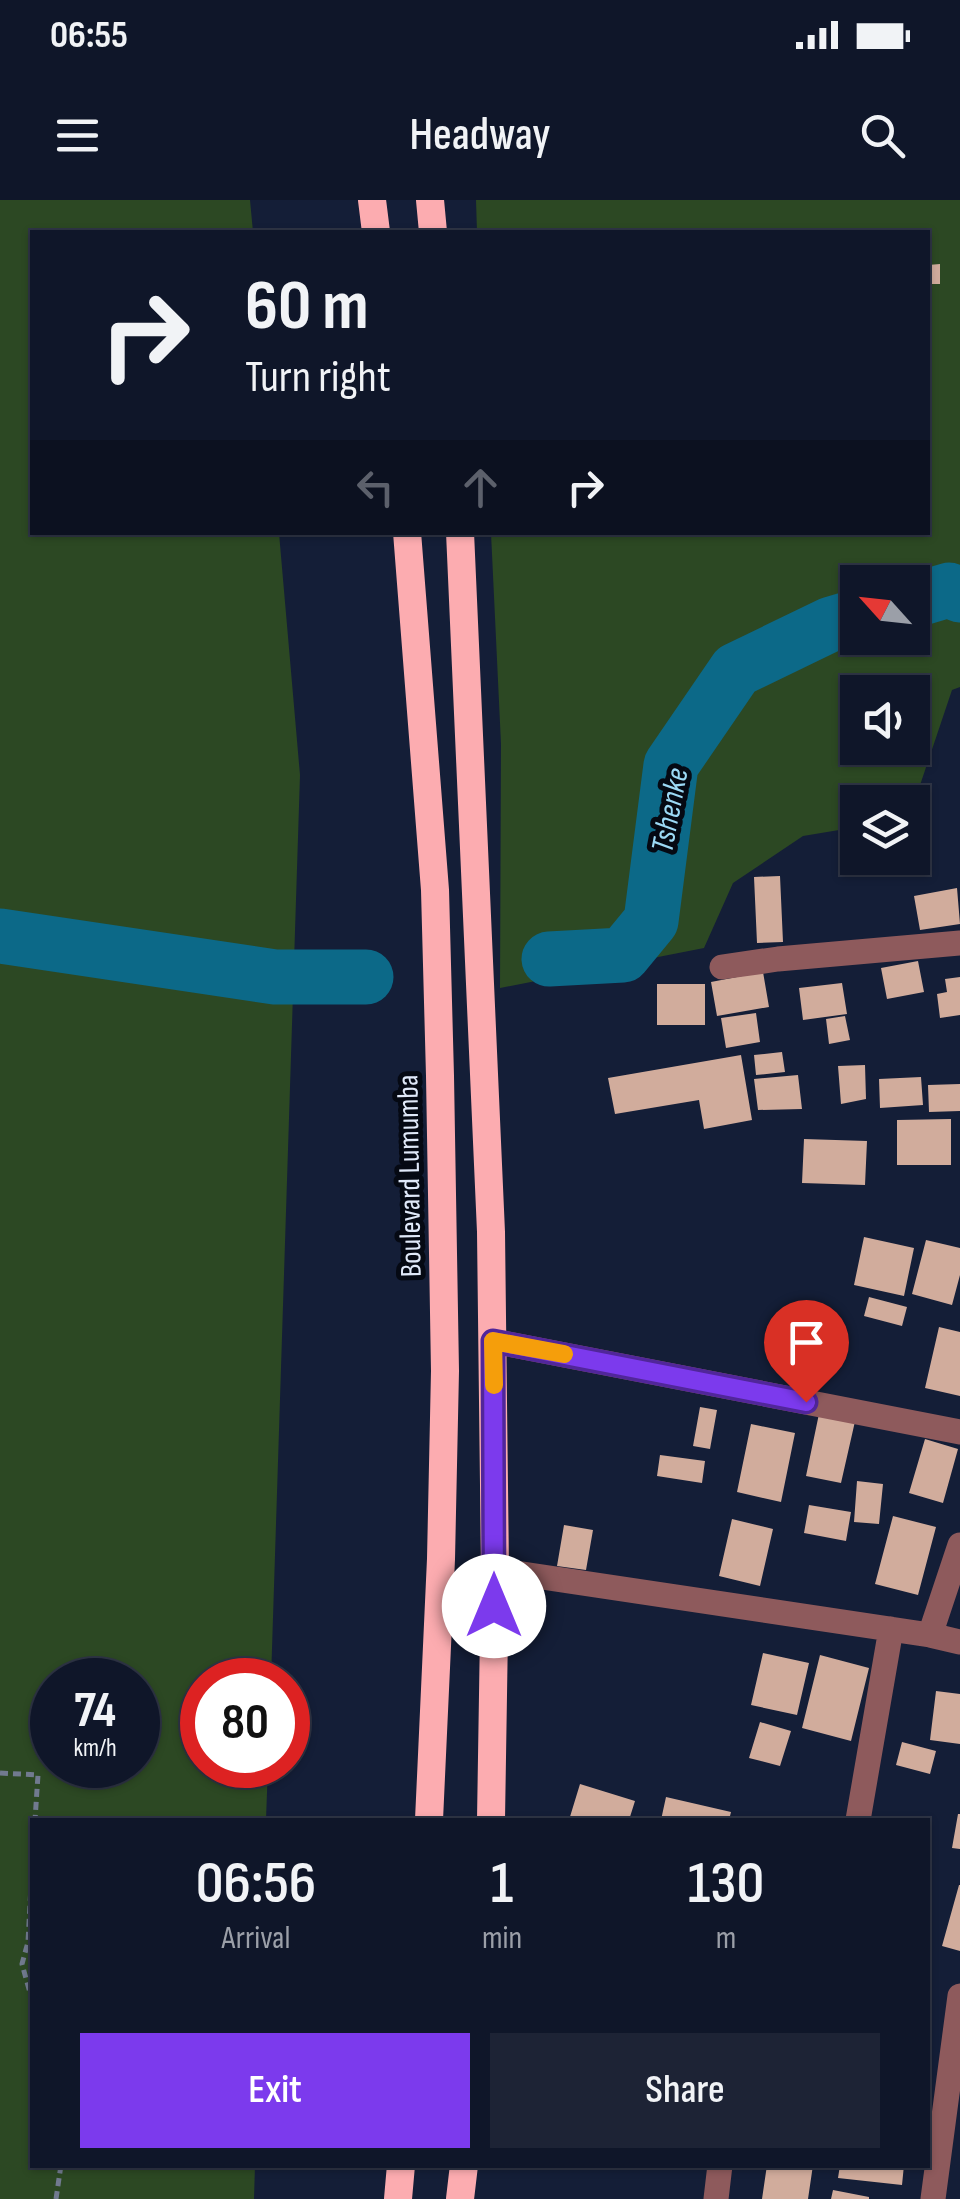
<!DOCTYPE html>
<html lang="en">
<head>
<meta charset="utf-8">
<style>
  body { margin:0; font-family:"Sofia Sans Condensed",sans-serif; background:#1d2335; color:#f1f3f6; height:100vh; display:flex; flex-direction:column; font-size:38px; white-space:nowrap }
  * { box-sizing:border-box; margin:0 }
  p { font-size:32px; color:#9b9fa8 }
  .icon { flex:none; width:55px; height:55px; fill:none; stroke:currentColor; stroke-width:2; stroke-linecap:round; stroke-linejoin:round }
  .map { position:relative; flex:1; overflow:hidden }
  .details { position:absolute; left:30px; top:1618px; width:900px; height:350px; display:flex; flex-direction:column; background:#0f1629; border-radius:0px; box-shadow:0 2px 8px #0004,0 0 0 2px #2f3546 }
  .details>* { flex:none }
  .top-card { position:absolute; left:30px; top:30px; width:900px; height:305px; border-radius:0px; box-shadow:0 2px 8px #0004,0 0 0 2px #2f3546; background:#0f1629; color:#f1f3f6; overflow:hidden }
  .needle { width:65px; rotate:297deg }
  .controls { position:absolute; left:840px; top:365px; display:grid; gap:20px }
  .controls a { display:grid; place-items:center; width:90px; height:90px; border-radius:0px; background:#0f1629; box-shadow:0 2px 8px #0004,0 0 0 2px #2f3546; font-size:50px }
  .speed { position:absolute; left:30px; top:1458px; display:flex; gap:20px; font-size:50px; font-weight:700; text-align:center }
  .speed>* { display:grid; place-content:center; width:130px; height:130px; border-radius:50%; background:#0f1629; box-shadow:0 2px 8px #0004,0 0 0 2px #2f3546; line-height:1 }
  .speed small { font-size:25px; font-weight:400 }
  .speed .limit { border:15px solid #d22; background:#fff; color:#111 }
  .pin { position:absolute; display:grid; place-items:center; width:85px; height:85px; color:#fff; margin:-102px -42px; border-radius:50% 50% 50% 0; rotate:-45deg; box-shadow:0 0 10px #0007 }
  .pin .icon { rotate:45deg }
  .me { position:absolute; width:110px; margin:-55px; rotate:0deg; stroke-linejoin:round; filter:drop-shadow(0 0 8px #0008) }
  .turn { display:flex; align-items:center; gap:35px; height:210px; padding:0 50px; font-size:45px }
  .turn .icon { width:130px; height:130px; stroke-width:2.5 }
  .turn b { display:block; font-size:70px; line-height:85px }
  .lanes { display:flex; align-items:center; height:95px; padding:0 50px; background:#0003; justify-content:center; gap:50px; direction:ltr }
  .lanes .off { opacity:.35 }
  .eta { display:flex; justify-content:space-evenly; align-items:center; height:170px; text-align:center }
  .eta b { font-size:60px; font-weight:600; line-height:70px }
  .action { display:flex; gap:20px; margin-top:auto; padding:20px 50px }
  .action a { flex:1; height:115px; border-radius:0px; background:#7c3aed; color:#fff; font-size:40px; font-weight:600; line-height:115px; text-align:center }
  .action a+a { background:#1d2335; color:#f1f3f6 }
  .status { display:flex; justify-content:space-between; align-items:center; height:70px; padding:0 50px; background:#0f1629; direction:ltr }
  .status svg { height:28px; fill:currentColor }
  header { display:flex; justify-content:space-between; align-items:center; height:130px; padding:0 50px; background:#0f1629; font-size:45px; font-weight:600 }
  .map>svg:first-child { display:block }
  .green { fill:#2c4823; fill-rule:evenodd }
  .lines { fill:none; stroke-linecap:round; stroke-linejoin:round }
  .river { stroke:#0c6988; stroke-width:55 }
  .building { fill:#d1ac9c }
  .path { stroke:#717a8f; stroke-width:5; stroke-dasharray:8 5; stroke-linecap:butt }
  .minor { stroke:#8e5a5c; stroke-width:25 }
  .trunk { stroke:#fcacb0; stroke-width:28 }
  .route-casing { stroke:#51269a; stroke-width:25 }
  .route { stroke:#7c3aed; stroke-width:18 }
  .slow { stroke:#f59e0b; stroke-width:18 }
  .labels { text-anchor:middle; stroke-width:10; stroke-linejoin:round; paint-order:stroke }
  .street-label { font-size:30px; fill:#e0e9f9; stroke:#050913 }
  .water-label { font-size:32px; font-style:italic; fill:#9cd9f5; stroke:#050913 }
</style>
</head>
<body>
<div class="status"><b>06:55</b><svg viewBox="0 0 49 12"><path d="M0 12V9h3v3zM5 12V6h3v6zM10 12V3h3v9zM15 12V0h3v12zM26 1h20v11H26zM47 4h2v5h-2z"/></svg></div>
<header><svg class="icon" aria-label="menu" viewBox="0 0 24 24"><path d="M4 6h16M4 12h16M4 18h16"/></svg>Headway<svg class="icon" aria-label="search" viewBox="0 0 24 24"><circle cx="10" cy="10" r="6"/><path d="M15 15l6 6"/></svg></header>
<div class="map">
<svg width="960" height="1999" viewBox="0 0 960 1999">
  <rect width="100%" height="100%" fill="#141e37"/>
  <path class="green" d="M0,0h250l3,32h-221v300l247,1 21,242 -29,905h-69v85h66l-2,55h-234v345h223l-1,34h-254zM138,1480v85h-86v-85z
    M476,0h484v487l-8,3 -39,116 -1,-4h-54l-1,25 -54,9 -70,47 -29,65 -204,40 1,-244 -10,-211 437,-1v-300h-451zM858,382h54v56h-54zM858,492h54v56h-54z"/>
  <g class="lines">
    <path class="river" d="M912,401l37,-11 11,5
      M0,736l275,41h91
      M549,759l74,-4 28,-34 20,-156 65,-95 95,-46 27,-8"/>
  </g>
  <path class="building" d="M940,64v20h-12v-19z
    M780,676l3,66 -26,1 -3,-66z
    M957,688l3,36 -40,6 -6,-34z
    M918,761l6,31 -37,7 -6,-31z
    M763,772l6,35 -52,9 -6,-34z
    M960,777v38l-20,3 -3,-24 10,-2 -2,-13z
    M842,783l5,31 -44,6 -4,-32z
    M657,784h48v41h-48z
    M756,813l4,29 -34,6 -5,-30z
    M845,816l5,24 -21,4 -3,-25z
    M782,852l3,20 -29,3 -2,-20z
    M741,855l11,65 -48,9 -5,-29 -84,14 -7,-36z
    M865,865l1,34 -25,5 -3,-38z
    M798,875l4,34 -44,1 -4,-31z
    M921,877l2,28 -43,3 -1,-29z
    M960,884v27l-31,1 -1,-27z
    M951,919v46h-54v-45z
    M804,939l63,2 -2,44 -63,-2z
    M864,1037l50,11 -10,48 -50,-11z
    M926,1040l34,8v27l-8,30 -40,-11z
    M869,1097l38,10 -5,19 -38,-10z
    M939,1127l21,5v64l-35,-8z
    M700,1207l17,3 -7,39 -17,-3z
    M820,1209l36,8 -15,66 -35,-7z
    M751,1224l44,9 -14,69 -44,-10z
    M925,1239l33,10 -15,54 -34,-10z
    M660,1255l45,6 -3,22 -45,-7z
    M857,1281l26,3 -4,40 -25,-2z
    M809,1305l42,7 -5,29 -42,-8z
    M893,1316l43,11 -18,68 -43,-11z
    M732,1319l41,10 -13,57 -41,-10z
    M564,1325l29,5 -7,40 -29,-4z
    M763,1453l46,10 -12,52 -46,-10z
    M820,1455l49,13 -18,73 -49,-13z
    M936,1491l24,3v50l-30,-4z
    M760,1522l31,9 -11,35 -31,-8z
    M902,1542l34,9 -6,23 -34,-9z
    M580,1584l55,17 -6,19h-60z
    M666,1597l65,15 -2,8h-68z
    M958,1614h2v35l-8,-1z
    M959,1685h1v66l-18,-5z
    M767,1965h46l-5,34h-46z
    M840,1965h64l-2,20 -64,-7z
    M833,1990l36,7v2h-38z"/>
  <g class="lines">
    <path class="path" d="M0,1573l38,2 -3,45
      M32,1667l-4,75 -6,22 10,36
      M56,1999l5,-34"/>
    <path class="minor" d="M722,767l56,-8 182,-16
      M493,1141l467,91
      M495,1370l435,65 30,7
      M930,1435l30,-90
      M858,1620l33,-191
      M716,1999l4,-34
      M933,1999l27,-203"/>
    <path class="trunk" d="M372,0l4,32
      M430,0l3,32
      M407,332l28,358 5,186 5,295 -4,188 -12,261
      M460,332l31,700 4,338 -4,250
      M398,1999l3,-34
      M460,1999l4,-34"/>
  </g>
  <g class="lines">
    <g class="route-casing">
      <path id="route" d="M494,1406l-1,-265 313,61"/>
    </g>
    <use href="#route" class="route"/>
    <path class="slow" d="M494,1185l-1,-44 71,13"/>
  </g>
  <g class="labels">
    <g class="street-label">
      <text transform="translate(409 976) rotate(-91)" y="10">Boulevard Lumumba</text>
    </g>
    <g class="water-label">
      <text transform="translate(669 610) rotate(-79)" y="11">Tshenke</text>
    </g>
  </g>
</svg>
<div class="controls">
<a><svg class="needle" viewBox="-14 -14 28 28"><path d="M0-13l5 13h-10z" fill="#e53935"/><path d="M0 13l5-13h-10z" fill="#9b9fa8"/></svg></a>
<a><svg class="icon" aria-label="sound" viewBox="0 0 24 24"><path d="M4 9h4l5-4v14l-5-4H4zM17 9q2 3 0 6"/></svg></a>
<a><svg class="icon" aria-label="layers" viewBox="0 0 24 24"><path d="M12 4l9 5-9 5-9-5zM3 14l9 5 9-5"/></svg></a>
</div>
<div class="speed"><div>74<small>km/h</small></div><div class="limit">80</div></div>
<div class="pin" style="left:806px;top:1202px;background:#d93025"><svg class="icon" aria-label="arrive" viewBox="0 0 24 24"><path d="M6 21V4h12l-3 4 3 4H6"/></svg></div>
<svg class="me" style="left:494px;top:1406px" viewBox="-20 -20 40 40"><circle r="19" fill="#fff"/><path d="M0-13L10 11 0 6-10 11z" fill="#7c3aed"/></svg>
<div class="top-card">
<div class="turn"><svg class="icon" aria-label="right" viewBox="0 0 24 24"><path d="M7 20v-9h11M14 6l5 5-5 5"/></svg><div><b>60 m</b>Turn right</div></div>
<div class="lanes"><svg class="icon off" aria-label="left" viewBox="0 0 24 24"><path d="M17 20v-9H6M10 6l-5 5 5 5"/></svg><svg class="icon off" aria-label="ahead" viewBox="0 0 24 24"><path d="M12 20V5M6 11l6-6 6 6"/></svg><svg class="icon" aria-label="right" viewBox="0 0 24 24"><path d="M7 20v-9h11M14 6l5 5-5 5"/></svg></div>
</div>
<section class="details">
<div class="eta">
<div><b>06:56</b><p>Arrival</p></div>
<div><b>1</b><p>min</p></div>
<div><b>130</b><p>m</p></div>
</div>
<div class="action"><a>Exit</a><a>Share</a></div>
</section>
</div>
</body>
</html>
